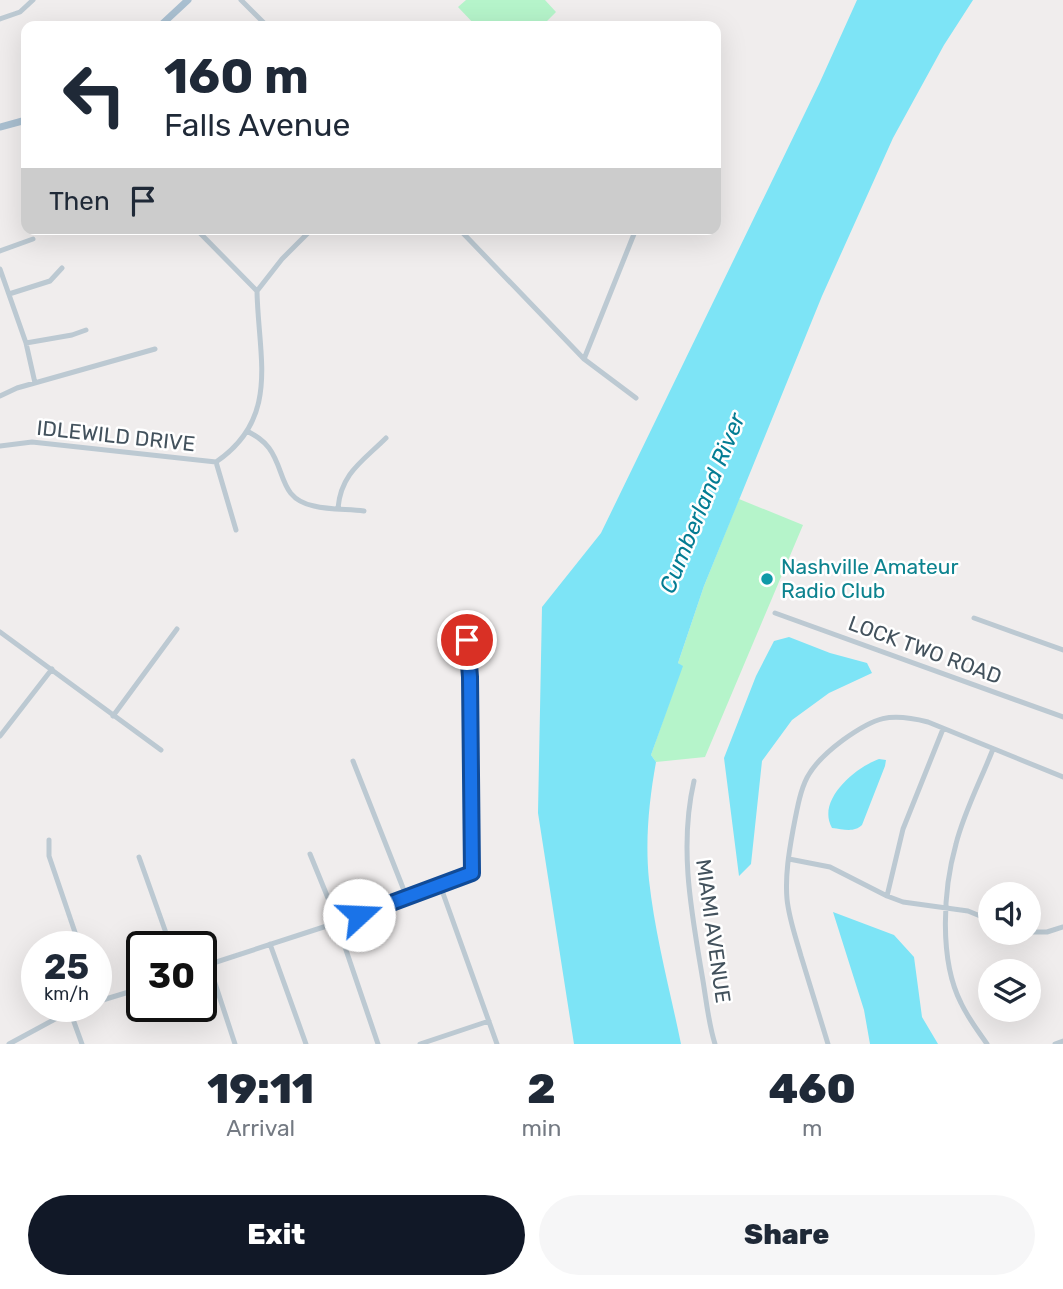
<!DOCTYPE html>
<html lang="en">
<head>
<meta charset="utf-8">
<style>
  body { margin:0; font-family:Rubik,sans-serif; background:#f6f6f7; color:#1f2937; height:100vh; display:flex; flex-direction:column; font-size:26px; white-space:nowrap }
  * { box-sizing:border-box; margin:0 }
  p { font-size:23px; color:#747a83 }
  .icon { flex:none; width:38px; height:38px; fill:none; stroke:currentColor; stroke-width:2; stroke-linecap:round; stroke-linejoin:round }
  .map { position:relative; height:1044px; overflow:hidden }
  .sheet { display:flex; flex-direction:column; background:#fff; flex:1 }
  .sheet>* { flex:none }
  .banner { position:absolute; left:21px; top:21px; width:700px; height:214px; border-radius:14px; box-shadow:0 7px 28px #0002; background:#fff; color:#1f2937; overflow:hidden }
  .fabs { position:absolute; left:978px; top:882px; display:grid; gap:14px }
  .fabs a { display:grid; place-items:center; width:63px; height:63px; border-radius:50%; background:#fff; box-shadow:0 7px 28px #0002; font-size:35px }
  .speed { position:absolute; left:21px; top:931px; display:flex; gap:14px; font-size:35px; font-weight:700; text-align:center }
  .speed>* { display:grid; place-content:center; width:91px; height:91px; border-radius:50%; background:#fff; box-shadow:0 7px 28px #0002; line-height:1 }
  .speed small { font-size:18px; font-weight:400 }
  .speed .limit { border:4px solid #111; border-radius:10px; background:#fff; color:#111 }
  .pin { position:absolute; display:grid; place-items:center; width:60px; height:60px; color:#fff; margin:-30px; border:4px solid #fff; border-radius:50%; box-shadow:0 2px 7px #0007 }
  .me { position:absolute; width:77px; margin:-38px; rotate:70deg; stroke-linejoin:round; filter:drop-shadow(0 0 5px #0008) }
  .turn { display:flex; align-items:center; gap:24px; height:147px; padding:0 28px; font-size:32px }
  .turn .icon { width:91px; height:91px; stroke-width:2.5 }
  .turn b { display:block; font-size:49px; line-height:60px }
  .then { display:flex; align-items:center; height:66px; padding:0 28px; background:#0003; gap:14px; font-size:26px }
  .eta { display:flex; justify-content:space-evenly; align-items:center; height:119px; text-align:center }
  .eta b { font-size:42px; font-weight:800; line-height:49px }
  .cta { display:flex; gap:14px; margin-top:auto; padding:14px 28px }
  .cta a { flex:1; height:80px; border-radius:42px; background:#111827; color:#fff; font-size:28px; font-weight:800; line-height:80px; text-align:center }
  .cta a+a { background:#f6f6f7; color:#1f2937 }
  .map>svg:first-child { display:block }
  .green { fill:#b5f4ca }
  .water { fill:#7de4f6 }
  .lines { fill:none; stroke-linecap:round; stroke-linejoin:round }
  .minor { stroke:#bcc9d2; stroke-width:5 }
  .major { stroke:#a9bfd0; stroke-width:7 }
  .route-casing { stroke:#114b97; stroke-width:18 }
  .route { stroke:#1a73e8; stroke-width:12 }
  .culture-dot { fill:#0f9aa8; stroke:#fff; stroke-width:2.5 }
  .labels { text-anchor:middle; stroke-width:5; stroke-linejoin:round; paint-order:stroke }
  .street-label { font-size:21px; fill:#43525d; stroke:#fff }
  .culture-label { font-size:21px; fill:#0d838f; stroke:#fff; text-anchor:start }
  .water-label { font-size:23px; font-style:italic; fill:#037c93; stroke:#fff }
</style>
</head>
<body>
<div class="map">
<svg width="1063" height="1044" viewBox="0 0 1063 1044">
  <rect width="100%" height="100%" fill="#f0eded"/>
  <path class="green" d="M466,0h79l11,12 -14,14h-66l-18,-19z
    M739,499l64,26 -98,232 -49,5 -5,-7 31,-89 -4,-3 26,-77z"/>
  <path class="water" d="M857,0h116l-29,45 -51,93 -71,158 -118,290 -26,77 5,3 -32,89 5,7c-7,39 -11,79 -7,118 6,55 21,110 32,164h-107l-36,-231 4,-206 59,-74 219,-451z
    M789,637l41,16 37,10 5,10 -43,20 -37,27 -30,41 -11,103 -12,12 -15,-118 32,-82 18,-35z
    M879,759l7,1 -1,6 -23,59c-8,8 -19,4 -30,3 -16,-28 24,-61 47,-69z
    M833,912l61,23 20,22 8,60 16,27h-68l-6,-34z"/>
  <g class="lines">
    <path class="minor" d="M241,0l26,26
      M0,19l20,-7 13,-12
      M196,229l61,62
      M459,229l125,130 52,39
      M0,251l33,-12
      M0,269l26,74 9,40
      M257,291l25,-32 30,-30
      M9,294l41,-13 12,-13
      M26,343l46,-8 14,-5
      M584,359l52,-130
      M0,396l17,-8 138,-39
      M247,431c9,5 16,9 22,17 17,23 10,51 45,58 16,4 34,3 50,5
      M0,446l32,-4 184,20c65,-44 42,-106 41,-171
      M216,462l20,68
      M338,508c3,-35 25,-47 48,-70
      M775,613l288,104
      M974,618l89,32
      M0,632l161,118
      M113,716l64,-87
      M0,736l52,-67
      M353,761l54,137
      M694,781c-15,65 -3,129 8,194 4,22 6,47 13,69
      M49,840v16l31,91
      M310,854l20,49 48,141
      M139,857l32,90
      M789,859l41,8 57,29 16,6 65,9 22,9
      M440,885l57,159
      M887,896l16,-67 40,-100
      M1029,932h18l16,-5
      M270,944l36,100
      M209,965l26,79
      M201,967l135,-44 136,-50 -2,-196 -3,-37
      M96,1002l46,-14
      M70,1011l12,33
      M9,1044l61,-33 13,-5
      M420,1044l69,-23
      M828,1044c-9,-29 -18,-58 -27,-88 -5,-18 -12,-37 -14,-57 -2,-23 2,-47 6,-69 9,-47 11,-61 50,-90 32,-23 46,-28 85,-18l135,55
      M987,1044c-9,-13 -19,-26 -26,-41 -22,-43 -18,-113 -5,-159 8,-32 25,-64 37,-95
      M1055,1044l8,-3"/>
    <path class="major" d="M160,26l28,-26
      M0,127l26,-7"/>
  </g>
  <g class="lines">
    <g class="route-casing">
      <path id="route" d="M359,915l113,-42 -2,-196 -3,-37"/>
    </g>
    <use href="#route" class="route"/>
  </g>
  <circle class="culture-dot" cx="767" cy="579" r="7"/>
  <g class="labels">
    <g class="street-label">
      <text transform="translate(116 436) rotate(6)" y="7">IDLEWILD DRIVE</text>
      <text transform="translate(925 650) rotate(20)" y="7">LOCK TWO ROAD</text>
      <text transform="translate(713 931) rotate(82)" y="7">MIAMI AVENUE</text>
    </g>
    <g class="culture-label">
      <text x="781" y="574">Nashville Amateur<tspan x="781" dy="24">Radio Club</tspan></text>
    </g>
    <g class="water-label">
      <text transform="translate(702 503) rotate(-68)" y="8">Cumberland River</text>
    </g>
  </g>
</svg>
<div class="fabs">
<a><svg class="icon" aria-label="sound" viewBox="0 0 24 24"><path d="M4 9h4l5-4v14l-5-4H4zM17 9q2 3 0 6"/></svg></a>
<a><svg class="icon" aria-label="layers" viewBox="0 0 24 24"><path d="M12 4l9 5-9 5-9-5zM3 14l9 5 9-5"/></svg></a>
</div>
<div class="speed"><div>25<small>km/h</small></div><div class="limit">30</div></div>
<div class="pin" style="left:467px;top:640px;background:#d93025"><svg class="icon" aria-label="arrive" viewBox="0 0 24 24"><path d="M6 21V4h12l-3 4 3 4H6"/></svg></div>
<svg class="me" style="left:359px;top:915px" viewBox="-20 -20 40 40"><circle r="19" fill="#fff"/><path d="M0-13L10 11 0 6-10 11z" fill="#1a73e8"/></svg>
<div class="banner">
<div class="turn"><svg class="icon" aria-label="left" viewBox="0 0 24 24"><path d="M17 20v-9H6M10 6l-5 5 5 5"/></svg><div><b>160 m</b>Falls Avenue</div></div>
<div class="then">Then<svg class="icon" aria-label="arrive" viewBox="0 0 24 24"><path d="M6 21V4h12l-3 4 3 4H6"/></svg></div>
</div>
</div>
<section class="sheet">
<div class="eta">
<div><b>19:11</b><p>Arrival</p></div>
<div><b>2</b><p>min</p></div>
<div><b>460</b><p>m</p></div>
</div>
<div class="cta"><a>Exit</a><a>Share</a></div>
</section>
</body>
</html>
